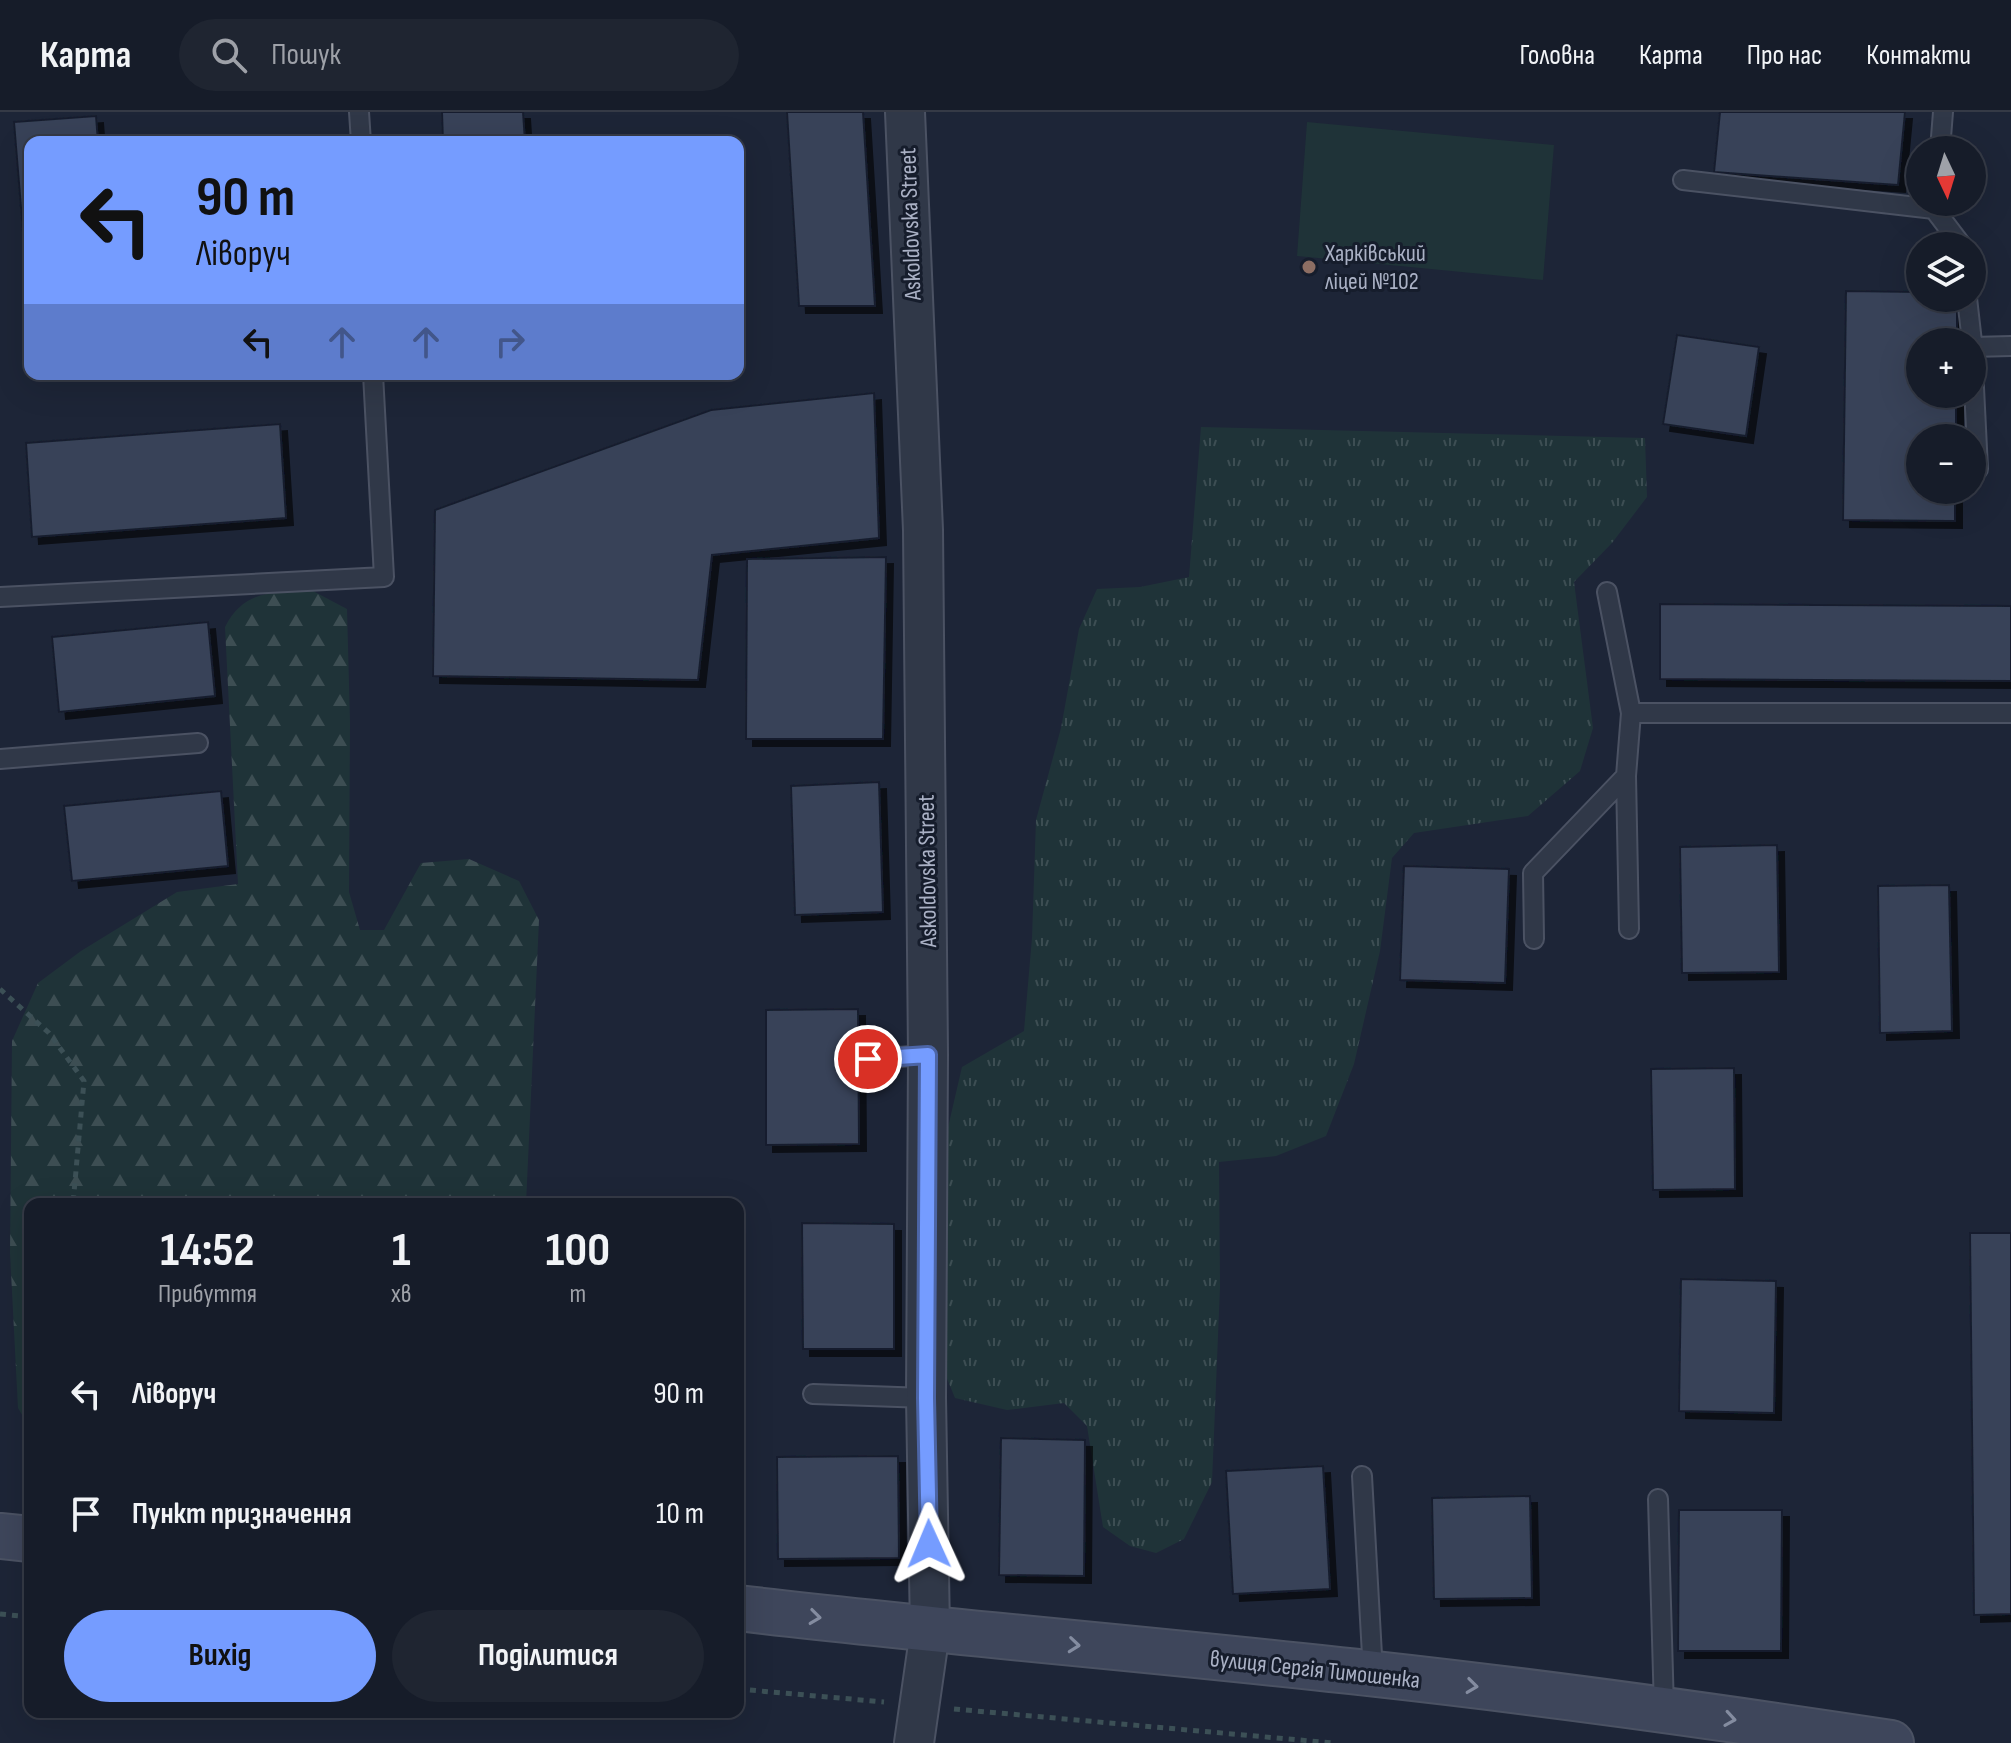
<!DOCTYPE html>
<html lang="uk">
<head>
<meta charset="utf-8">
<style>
  body { margin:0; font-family:"Sofia Sans Condensed",sans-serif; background:#1f2531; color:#f1f3f6; height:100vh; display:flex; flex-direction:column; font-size:30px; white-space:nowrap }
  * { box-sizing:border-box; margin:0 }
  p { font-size:26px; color:#9ea1a8 }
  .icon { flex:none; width:44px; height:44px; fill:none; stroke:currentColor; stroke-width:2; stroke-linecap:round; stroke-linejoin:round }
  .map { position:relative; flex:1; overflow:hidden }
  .drawer { position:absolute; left:24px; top:1086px; width:720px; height:520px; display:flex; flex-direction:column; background:#161c29; border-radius:16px; box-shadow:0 8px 32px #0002,0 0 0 2px #353a46 }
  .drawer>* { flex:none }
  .hud { position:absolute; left:24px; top:24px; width:720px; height:244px; border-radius:16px; box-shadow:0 8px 32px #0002,0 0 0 2px #353a46; background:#759cff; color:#111; overflow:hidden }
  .needle { width:52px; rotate:176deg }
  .fabs { position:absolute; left:1906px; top:24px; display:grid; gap:16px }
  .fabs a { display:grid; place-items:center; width:80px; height:80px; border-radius:50%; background:#161c29; box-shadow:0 8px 32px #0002,0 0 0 2px #353a46; font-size:40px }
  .pin { position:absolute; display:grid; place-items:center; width:68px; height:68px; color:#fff; margin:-34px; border:4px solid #fff; border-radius:50%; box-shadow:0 2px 8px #0007 }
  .me { position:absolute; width:88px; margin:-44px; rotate:359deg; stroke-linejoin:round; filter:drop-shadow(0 0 6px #0008) }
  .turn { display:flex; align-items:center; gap:28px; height:168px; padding:0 40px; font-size:36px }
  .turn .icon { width:104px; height:104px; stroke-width:2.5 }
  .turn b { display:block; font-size:56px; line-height:68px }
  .lanes { display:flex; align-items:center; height:76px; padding:0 40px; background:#0003; justify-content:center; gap:40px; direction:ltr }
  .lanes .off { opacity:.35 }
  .eta { display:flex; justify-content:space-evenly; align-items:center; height:136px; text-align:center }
  .eta b { font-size:48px; font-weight:700; line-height:56px }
  .primary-button { display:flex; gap:16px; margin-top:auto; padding:16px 40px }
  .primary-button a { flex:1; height:92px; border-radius:48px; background:#759cff; color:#111; font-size:32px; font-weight:700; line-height:92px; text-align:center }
  .primary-button a+a { background:#1f2531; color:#f1f3f6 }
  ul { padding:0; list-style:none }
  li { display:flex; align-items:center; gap:24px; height:120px; padding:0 40px }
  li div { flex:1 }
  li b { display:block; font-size:30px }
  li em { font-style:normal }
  header { display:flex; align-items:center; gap:48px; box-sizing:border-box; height:112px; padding:0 40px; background:#161c29; border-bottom:2px solid #353a46 }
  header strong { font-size:38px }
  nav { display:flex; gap:44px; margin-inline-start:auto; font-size:28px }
  .search { width:560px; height:72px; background:#1f2531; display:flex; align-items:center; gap:20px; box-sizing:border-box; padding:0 28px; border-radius:44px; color:#9ea1a8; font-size:30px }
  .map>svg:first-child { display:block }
  .grass { fill:url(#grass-tufts) }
  .forest { fill:url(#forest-firs) }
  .pitch { fill:#1f3338 }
  .building { fill:#384358; stroke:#181f2e; stroke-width:2; filter:url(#shadow) }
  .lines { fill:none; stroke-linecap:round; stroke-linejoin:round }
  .lane-casing { stroke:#4b5263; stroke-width:22 }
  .street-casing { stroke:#4b5263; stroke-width:42 }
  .secondary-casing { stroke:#4b5263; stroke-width:48 }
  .path { stroke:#3c5056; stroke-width:5; stroke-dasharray:6 6; stroke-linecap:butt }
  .lane { stroke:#303848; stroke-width:18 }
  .street { stroke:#303848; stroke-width:38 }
  .secondary { stroke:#3e465b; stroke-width:44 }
  .oneway { stroke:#848ca0 }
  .route-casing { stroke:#4c65a6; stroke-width:20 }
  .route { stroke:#759cff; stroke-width:14 }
  .education-dot { fill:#8d6e63; stroke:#161d2c; stroke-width:3 }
  .labels { text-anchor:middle; stroke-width:6; stroke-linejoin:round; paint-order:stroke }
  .street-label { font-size:24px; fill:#aab1c5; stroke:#161d2c }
  .poi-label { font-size:24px; fill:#aab1c5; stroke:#161d2c; text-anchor:start }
</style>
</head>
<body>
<header>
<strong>Карта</strong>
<div class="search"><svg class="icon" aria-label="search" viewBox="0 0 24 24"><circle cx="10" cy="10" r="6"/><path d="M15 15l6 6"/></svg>Пошук</div>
<nav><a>Головна</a><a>Карта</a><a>Про нас</a><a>Контакти</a></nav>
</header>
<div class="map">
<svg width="2011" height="1631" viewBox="0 0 2011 1631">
  <defs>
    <pattern id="grass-tufts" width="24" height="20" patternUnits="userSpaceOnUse" patternTransform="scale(2)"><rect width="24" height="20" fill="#1f3338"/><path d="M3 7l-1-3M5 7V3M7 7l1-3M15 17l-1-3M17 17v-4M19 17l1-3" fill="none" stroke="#3d4e53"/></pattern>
    <pattern id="forest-firs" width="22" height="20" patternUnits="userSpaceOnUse" patternTransform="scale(2)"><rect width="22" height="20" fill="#1f3338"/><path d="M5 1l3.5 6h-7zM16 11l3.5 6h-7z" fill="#3d4e53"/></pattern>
    <filter id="shadow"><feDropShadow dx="7" dy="7" stdDeviation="0" flood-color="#0009"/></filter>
  </defs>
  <rect width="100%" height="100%" fill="#1d2537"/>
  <path class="grass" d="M1201,315l444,11 2,59 -35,46 -38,39 19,146 -13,43 -52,45 -114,17 -22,25 -12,93 -26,113 -28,72 -50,20 -57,6 1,125 -8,195 -28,57 -28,14 -26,-7 -27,-19 -16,-101 -23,-23 -57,7 -52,-12 -14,-34 5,-228 16,-69 62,-36 8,-93 4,-118 25,-92 18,-99 18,-40 43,-2 49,-10z"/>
  <path class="forest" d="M313,479l34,18 3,113 -1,170 11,38h24l37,-67 48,-4 50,22 20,39 -13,284h-496v224l-12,-20 -8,-155 2,-212 26,-58 43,-32 96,-59 61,-8 -13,-257c20,-39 49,-34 88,-36z"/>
  <path class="pitch" d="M1307,10l247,23 -11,135 -246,-24z"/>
  <path class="building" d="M442,0h81l2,30h-82z
    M787,0h76l12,194h-76z
    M1720,0h185l-7,73 -184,-13z
    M96,4l2,26h-68v175l-16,-195z
    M1846,179l74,1v6h37v44h-37v52h36v44h-36v52h35v31l-112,-1z
    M1677,223l82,12 -13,89 -83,-12z
    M874,281l5,145 -167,17 -14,125 -265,-4 2,-166 276,-100z
    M280,312l6,94 -254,19 -6,-94z
    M886,445l-3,182h-137l1,-180z
    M1660,492l351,2v75l-351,-2z
    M208,510l7,74 -156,16 -7,-75z
    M879,670l4,130 -88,3 -4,-129z
    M221,679l7,75 -156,15 -8,-75z
    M1777,733l2,127 -97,1 -2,-126z
    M1404,754l105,3 -4,114 -105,-3z
    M1949,773l3,146 -72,2 -2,-147z
    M858,897l1,135 -93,1v-135z
    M1734,956l1,121 -82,1 -2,-121z
    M802,1111l92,1v125h-91z
    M1970,1121h41v381l-37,1z
    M1681,1167l95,2 -2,132 -95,-2z
    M1001,1326l84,2 -1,136 -85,-1z
    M898,1344l1,102 -121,1 -1,-102z
    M1323,1354l7,123 -97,5 -7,-123z
    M1530,1384l2,102 -98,1 -2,-101z
    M1679,1398h103l-1,141h-103z"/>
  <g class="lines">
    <g class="lane-casing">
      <path id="lane" d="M359,0l2,30
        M1940,38l3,-38
        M1683,68l251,29 28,37
        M1967,186l5,44
        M1978,357l-6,-122 39,-1
        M1607,480l24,121
        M0,485l384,-20 -11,-203
        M0,647l198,-16
        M1629,817l-3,-153 5,-63h380
        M1534,827l-1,-66 93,-97
        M868,947l60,-4
        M813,1282l113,4
        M1362,1364l11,197
        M1658,1387l6,210"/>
    </g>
    <g class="street-casing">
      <path id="street" d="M905,0l18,418 5,525 -2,343 4,233 -16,112"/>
    </g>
    <g class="secondary-casing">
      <path id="secondary" d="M0,1424l30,3
        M738,1496c212,25 425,42 638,66 172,19 344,43 515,69"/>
    </g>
    <path class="path" d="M0,877l49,44 35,48 -11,123
      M0,1502l30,3
      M738,1577l146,13
      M954,1597l379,34"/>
    <use href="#lane" class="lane"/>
    <use href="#street" class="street"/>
    <use href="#secondary" class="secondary"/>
  </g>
  <defs><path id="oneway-chevron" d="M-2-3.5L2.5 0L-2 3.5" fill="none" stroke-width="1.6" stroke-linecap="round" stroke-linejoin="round" transform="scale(2)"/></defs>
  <g class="oneway">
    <use href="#oneway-chevron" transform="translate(815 1505) rotate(7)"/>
    <use href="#oneway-chevron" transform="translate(1074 1533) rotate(6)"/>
    <use href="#oneway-chevron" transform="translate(1472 1574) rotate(7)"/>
    <use href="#oneway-chevron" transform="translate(1730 1607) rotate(9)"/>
  </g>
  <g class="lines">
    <g class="route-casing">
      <path id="route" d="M868,947l60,-4 -2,343 3,146"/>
    </g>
    <use href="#route" class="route"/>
  </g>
  <circle class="education-dot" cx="1309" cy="155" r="8"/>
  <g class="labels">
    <g class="street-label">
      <text transform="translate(910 112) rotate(-92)" y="8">Askoldovska Street</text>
      <text transform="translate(927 759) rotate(-91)" y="8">Askoldovska Street</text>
      <text transform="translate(1315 1557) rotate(6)" y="8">вулиця Сергія Тимошенка</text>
    </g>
    <g class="poi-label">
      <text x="1325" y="149">Харківський<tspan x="1325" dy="28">ліцей №102</tspan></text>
    </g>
  </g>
</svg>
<div class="fabs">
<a><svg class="needle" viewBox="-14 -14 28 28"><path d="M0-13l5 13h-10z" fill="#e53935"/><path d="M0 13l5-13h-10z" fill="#9ea1a8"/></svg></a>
<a><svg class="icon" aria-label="layers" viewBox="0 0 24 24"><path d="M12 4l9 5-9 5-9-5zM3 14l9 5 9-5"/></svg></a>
<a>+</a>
<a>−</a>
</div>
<div class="pin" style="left:868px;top:947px;background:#d93025"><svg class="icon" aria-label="arrive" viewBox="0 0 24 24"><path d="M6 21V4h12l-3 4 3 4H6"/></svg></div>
<svg class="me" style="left:929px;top:1432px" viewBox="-20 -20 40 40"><path d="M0-17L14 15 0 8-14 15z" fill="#759cff" stroke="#fff" stroke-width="4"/></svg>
<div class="hud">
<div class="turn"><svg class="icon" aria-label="left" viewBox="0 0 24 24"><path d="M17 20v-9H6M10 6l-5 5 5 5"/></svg><div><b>90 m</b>Ліворуч</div></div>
<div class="lanes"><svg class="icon" aria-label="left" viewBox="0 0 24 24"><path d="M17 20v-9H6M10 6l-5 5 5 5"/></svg><svg class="icon off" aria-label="ahead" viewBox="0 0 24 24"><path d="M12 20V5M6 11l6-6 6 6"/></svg><svg class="icon off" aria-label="ahead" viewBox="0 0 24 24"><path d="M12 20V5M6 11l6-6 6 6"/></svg><svg class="icon off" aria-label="right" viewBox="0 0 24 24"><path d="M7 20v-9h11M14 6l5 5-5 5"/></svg></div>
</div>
<section class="drawer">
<div class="eta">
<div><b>14:52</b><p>Прибуття</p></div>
<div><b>1</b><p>хв</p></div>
<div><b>100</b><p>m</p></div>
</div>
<ul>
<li><svg class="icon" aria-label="left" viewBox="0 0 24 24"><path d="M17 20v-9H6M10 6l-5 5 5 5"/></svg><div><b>Ліворуч</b></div><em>90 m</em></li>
<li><svg class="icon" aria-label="arrive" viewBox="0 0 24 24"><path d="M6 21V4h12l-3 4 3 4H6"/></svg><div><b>Пункт призначення</b></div><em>10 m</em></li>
</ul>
<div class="primary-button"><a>Вихід</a><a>Поділитися</a></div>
</section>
</div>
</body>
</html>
